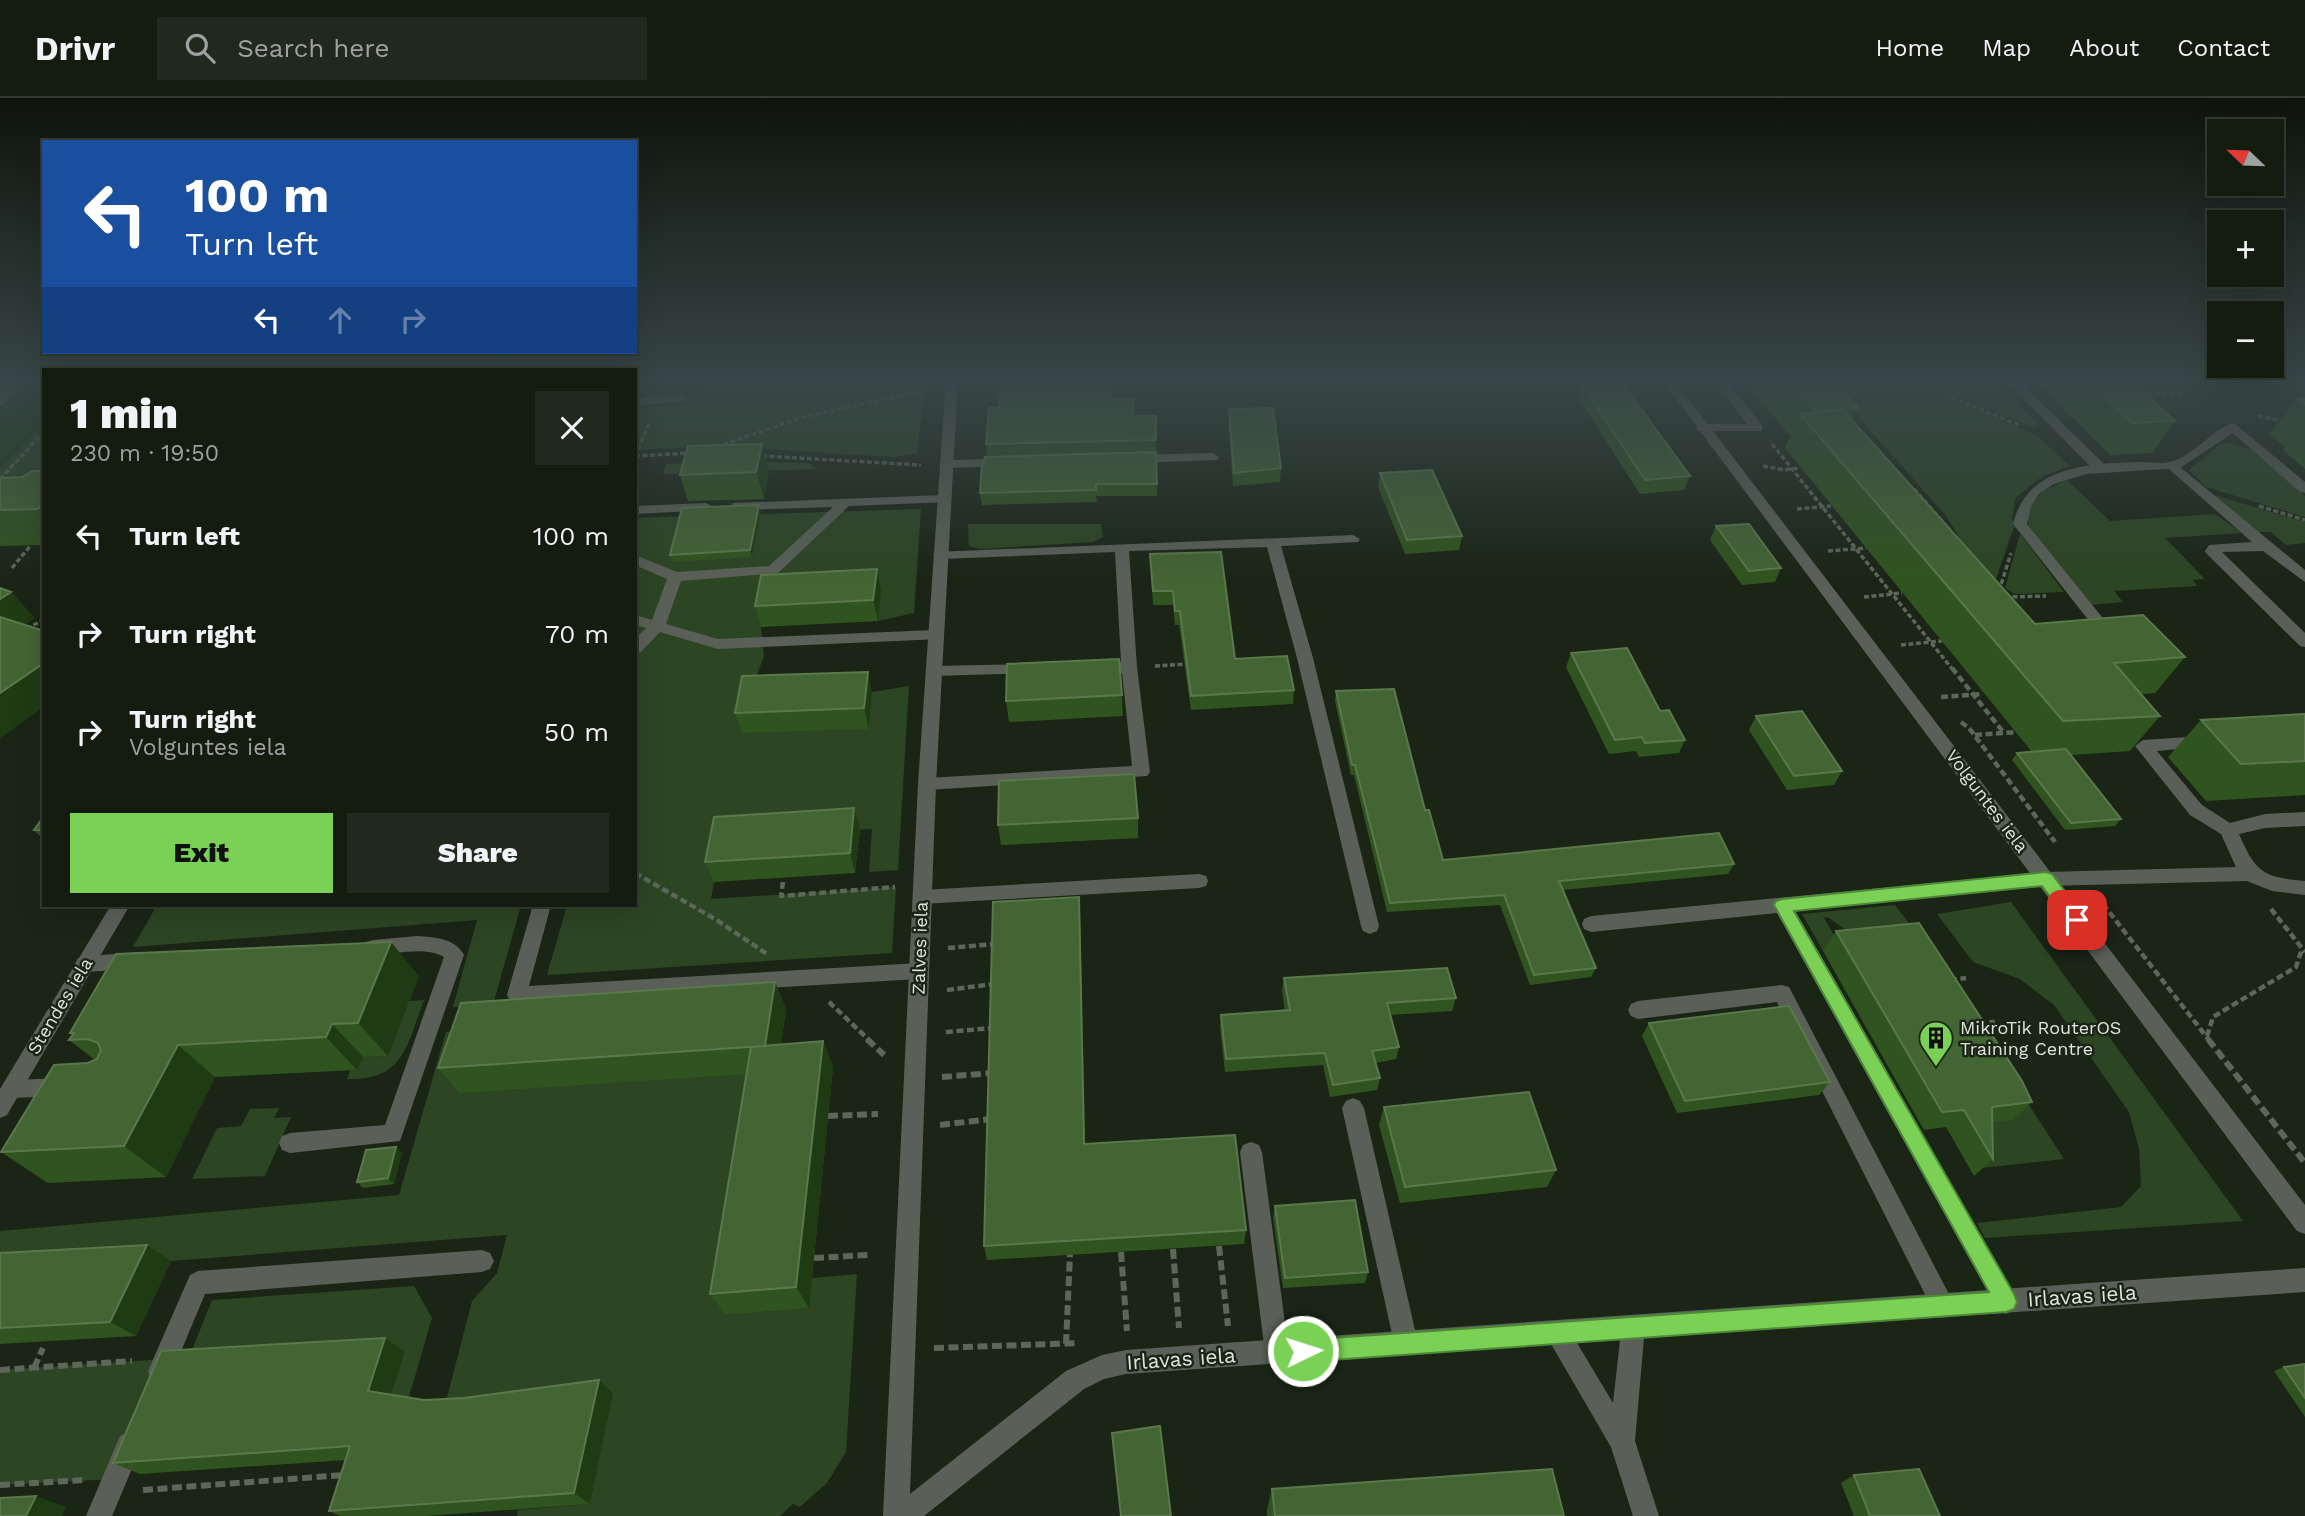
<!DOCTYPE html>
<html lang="en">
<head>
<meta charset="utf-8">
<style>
  body { margin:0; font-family:"Work Sans",sans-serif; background:#21291e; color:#f1f3f6; height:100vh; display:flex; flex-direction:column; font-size:26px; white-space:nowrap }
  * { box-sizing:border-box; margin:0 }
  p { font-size:23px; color:#9da19f }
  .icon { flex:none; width:38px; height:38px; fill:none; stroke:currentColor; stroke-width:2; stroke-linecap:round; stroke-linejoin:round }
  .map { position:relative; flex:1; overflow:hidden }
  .panel { position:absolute; left:42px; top:270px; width:595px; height:539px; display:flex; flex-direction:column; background:#141c10; border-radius:0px; box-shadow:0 7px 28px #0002,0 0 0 2px #333a30 }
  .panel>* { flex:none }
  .banner { position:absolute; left:42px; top:42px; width:595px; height:214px; border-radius:0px; box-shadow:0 7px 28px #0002,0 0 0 2px #333a30; background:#1a4fa0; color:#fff; overflow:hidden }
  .needle { width:46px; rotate:293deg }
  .fabs { position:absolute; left:2207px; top:21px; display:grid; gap:14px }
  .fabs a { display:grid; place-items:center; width:77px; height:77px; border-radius:0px; background:#141c10; box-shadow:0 7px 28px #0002,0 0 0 2px #333a30; font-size:35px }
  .pin { position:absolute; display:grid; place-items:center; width:60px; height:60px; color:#fff; margin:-30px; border-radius:14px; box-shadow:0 4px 10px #0006 }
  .me { position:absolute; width:77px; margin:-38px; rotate:86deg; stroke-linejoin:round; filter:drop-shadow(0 0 5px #0008) }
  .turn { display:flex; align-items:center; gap:24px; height:147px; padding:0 28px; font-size:32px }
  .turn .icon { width:91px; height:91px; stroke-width:2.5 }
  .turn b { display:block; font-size:49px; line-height:60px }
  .lanes { display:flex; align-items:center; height:66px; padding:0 28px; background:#0003; justify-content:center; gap:35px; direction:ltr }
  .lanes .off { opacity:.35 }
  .round { display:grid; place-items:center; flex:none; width:74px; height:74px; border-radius:0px; background:#21291e }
  .summary { display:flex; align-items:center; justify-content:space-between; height:119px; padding:0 28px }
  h1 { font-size:42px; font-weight:800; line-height:52px }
  .primary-button { display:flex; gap:14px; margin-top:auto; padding:14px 28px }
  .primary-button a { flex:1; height:80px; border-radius:0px; background:#7ad156; color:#111; font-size:28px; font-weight:800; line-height:80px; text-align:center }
  .primary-button a+a { background:#21291e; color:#f1f3f6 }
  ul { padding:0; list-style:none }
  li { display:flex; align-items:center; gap:21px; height:98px; padding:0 28px }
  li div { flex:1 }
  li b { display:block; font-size:26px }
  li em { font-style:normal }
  header { display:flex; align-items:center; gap:42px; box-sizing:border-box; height:98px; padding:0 35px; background:#141c10; border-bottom:2px solid #333a30 }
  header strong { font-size:33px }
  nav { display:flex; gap:38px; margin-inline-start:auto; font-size:24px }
  .search { width:490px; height:63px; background:#21291e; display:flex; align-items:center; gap:18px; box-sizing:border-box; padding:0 24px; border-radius:0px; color:#9da19f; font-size:26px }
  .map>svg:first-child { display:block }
  .green { fill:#2c4523 }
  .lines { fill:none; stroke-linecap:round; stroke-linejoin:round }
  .path-far2 { stroke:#5c6659; stroke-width:3.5; stroke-dasharray:5 2.5; stroke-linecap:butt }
  .path-far1 { stroke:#5c6659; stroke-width:4.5; stroke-dasharray:7 3.5; stroke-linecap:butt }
  .path { stroke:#5c6659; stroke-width:6; stroke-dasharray:10 4.5; stroke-linecap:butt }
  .service { fill:#5a6058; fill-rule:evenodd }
  .minor { fill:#5a6058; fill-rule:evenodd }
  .tertiary { fill:#5a6058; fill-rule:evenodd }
  .wall { fill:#30541f }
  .shaded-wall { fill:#1f3b13 }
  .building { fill:#436433; stroke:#5b784d; stroke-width:2 }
  .route { fill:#7ad156; stroke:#4f8838; stroke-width:2 }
  .labels { text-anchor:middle; stroke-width:5; stroke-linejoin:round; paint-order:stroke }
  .street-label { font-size:18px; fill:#dde5da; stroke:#1a2516 }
  .poi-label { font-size:18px; fill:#dde5da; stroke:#1a2516; text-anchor:start }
  .near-street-label { font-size:21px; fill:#dde5da; stroke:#1a2516 }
</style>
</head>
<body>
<header>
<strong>Drivr</strong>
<div class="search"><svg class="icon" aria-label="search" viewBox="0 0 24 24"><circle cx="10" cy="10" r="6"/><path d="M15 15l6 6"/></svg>Search here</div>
<nav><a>Home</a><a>Map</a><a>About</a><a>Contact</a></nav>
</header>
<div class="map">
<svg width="2305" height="1418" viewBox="0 0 2305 1418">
  <rect width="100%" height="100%" fill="#1a2516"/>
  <path class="green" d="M859,282h67l-9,73 -23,4 -176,-11 -83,4v-42l48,-3 6,-17z
    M1822,282h83l130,54 35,32 -27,10 -27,21 -4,20 2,10 -18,52 -3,2 -12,-8 -35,-57 -116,-131z
    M1916,282h78l46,46 -6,2z
    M44,324v45l-44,41v-40z
    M2229,345l28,8 48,45v21l-99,-30 -17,-17 31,-26z
    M724,363l85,2 8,6 -154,5 3,-10z
    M2067,382l43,41 105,-7 27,19 -77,5 40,41 -12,1 4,6 -83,5 9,11 -33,3 -59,-72 -4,-15 4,-14 13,-13z
    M2211,396l94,28v21l-19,2 -15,-13h-16z
    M921,411l-7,104 -36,8 3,-31 -120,37 3,29 -15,40 119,33 4,-37 37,-6 -11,184 -29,2 3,-43 -150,8 -11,62 185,-12 -4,66 -345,22 20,-70h68v-387z
    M968,426h133l2,13 -10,5 -113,7 -11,-3z
    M2020,436l44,58 -49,2 -10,-6z
    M2011,804l232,319 -258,17 -8,-15 144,-16 20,-21 -2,-37 -10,-37 -75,-107 -34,-26 -47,-17 -36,-48z
    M157,807h364l-28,100 -40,2 24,-87 -344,27z
    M1895,807l46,60 -94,-34 -19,-14 -4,1 18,31 -19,2 -21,-37z
    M424,902c-17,45 -20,81 -77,79l3,-9 13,-13 25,-1 21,-55z
    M481,931l282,44 -37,242 82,-7 4,-30 45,-4 -11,178 -19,31 -27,24 -7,-3 -13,12h-263l1,-6 72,-6 -147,-91 29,-112 25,-28 10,-38 -336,26 -171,9v-39l399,-36 47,-163z
    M1983,936l81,125 -91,10z
    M279,1010l-5,10 17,-1 -26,59 -73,3 25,-51 24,-2 9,-17z
    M414,1188l18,32 -26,89 -220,-42 26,-65z
    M165,1261l-50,120 -115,6v-115z"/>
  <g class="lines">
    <path class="path-far2" d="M1910,282l111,46
      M2140,297l45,-2
      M2258,318l25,5
      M1772,346l181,226
      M716,349l87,-30 124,-27
      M635,358l55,-3
      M635,358l15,-35
      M762,358l159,9
      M1763,368l21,4 16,-2
      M0,381l44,-47
      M1914,391l36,41
      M2259,408l46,14
      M1797,411l34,-3
      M1828,453l38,-3
      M12,470l19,-23
      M1999,493l12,-38
      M1864,499l38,-4
      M2005,499l41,-1
      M27,531l17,-10
      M1901,547l41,-4
      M1155,568l33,-2"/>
    <path class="path-far1" d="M1952,570l52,65
      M1941,599l42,-3
      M1961,624l8,6 86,114
      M1975,637l44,-3
      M635,775l80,46 52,35
      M783,784l-2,14 114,-9
      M2103,806l106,136
      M2271,811l34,43
      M948,850l47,-4
      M1950,882l16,-2
      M947,892l47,-6
      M829,904l40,38
      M1979,925l16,-1
      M946,934l47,-4
      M2207,938l6,-19 83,-50 6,-18"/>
    <path class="path" d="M867,941l17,16
      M2208,941l97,124
      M942,979l50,-4
      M828,1018l50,-2
      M940,1027l51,-6
      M1219,1148l9,80
      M1173,1151l6,79
      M1121,1154l6,79
      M814,1160l54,-3
      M1066,1246l4,-90
      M934,1250l145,-5
      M34,1270l9,-20
      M0,1272l132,-9
      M0,1387l83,-5
      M143,1392l201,-15"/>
    <path class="service" d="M1713,282h13l36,45v6h-65v-6l5,-1h45z
      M2005,282h13l87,85v6h-10z
      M681,296l6,4 -2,3 -50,5v-8z
      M1212,355l7,4 -2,3 -85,3 -7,-4 7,-4z
      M1006,361l5,1v6l-65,2 -7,-4 7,-4z
      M2174,364l131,108v12l-42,-31 -41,1 83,81v14l-5,-1 -93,-92 -2,-3 4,-6 43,-3 -83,-73 -2,-3z
      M944,397l5,1v6l-100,4 -71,67 -97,8 -15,43 52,15 217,-9 8,5 -3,4 -222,10 -58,-17 -19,20 -6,1v-14l11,-11 -11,-3v-10l17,5 15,-41 -32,-14v-10l42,17 92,-6 64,-59 -95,3 -7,-4 2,-3z
      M706,405l7,4 -2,3 -76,4v-8z
      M1353,437l7,4 -2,3 -77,4 32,112 66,268 -2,5 -7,3 -7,-3 -2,-5 -64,-268 -30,-111 -138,4 8,116 13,105 -3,4 -220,14 -6,-1 -3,-5 3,-5 6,-1 205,-12 -10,-93h-24l-8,-5 8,-5 23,-1 -6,-110 -175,7 -7,-4 2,-3z
      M1028,566l8,5 -2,4 -101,3 -8,-5 8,-5z
      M2204,638l6,2 2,4 -2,4 -53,5 45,54 28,18 35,-9 40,-2v14l-40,2 -26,6c17,39 24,43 66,47v14l-33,-4 -25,-10 -201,5 -251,25 219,383 4,8 -4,8 -8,4 -8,-4 -221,-397 -186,19 -7,-3 -2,-5 2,-5 7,-3 455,-44 190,-5 -15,-33 -31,-19 -55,-69 8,-6z
      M1199,776l7,2 2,5 -2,5 -7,2 -277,16 -7,-2 -2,-5 2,-5 7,-2z
      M533,807h18l-22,81 390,-23 7,2 3,6 -3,6 -7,2 -402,24 -7,-2 -3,-6z
      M417,838c17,1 38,2 47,19l-64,186 -110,12 -8,-3 -3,-7 3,-7 8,-3 95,-8 59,-168c-19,-11 -50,-3 -71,-1l-7,-2 -3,-6 3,-6 7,-2z
      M132,855l7,2 3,6 -3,6 -7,2 -47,3 -7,-2 -3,-6 3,-6 7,-2z
      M1782,887l7,2 162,311 4,8 -4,8 -8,4 -8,-4 -158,-312 -139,17 -7,-3 -3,-6 3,-6 7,-3z
      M64,980l7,2 3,7 -3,7 -7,2 -53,2 -7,-2 -3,-7 3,-7 7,-2z
      M1353,1000l7,3 4,7 54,235 -4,8 -8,4 -8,-4 -4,-8 -52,-235 4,-7z
      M1251,1044l8,3 3,7 27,201 -3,9 -9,3 -9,-3 -3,-9 -25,-201 3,-7z
      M482,1152l8,3 4,8 -4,8 -8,3 -277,22 -36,86 -9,3 -9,-3 -3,-9 42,-96 8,-4z
      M129,1334l9,4 4,9 -30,71h-26l34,-80z"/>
    <path class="minor" d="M946,282h12l-22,404 -26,710 156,-123 36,-16 24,-5 1179,-82v24l-661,46 -9,103 24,75h-26l-22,-69 -60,-103 -425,30 -22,5 -20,10 -160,127h-41l35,-732zM1620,1242l-7,63 -36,-60z
      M2234,325l71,59v11l-5,-1 -67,-59 -53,35 -94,6 -32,10 -15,10 -8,12 -4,18 83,103 -3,4h-10l-84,-107c14,-59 78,-61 129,-62 9,0 19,2 27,0 25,-5 41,-32 65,-39z
      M111,807h19l-123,210 -7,3v-29z"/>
    <path class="tertiary" d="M1662,282h12l631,825v29l-8,-3z"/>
  </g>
  <path class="wall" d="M1112,282l-1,19 23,17h22v36l-169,4 -1,-12 13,-36z
    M1744,282h89l25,28 -6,12 183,204 150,33 -30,36 -14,1 19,22 -30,35 -59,4 50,64 -6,7 -50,4 -53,-70 5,-7 15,-1 -247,-304 5,-12z
    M2035,282h95l45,41 -23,32 -42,2z
    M1580,284l110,94 -6,14 -44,4 -63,-98z
    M2298,300h7v71l-22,-19 2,-3 -15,-13z
    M1229,311l52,59 -1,14 -47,4 -5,-64z
    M1156,354l1,44h-61l1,6 -115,3 -2,-12z
    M769,372l-5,29 -76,2 -8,-26z
    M44,373v74l-44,1v-68l22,-1z
    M1380,375l82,63 -3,14 -54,4 -27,-67z
    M759,407l2,7 -9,45 -80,5 -2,-7z
    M1716,428l65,42 -6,14 -33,3 -32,-45z
    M1150,456l85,105 59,31 -1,14 -102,6 -12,-85h-4l-2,-20h-20z
    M877,471l4,21 -3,31 -117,6 -6,-21z
    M1571,555l89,58 25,29 -6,13 -40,4 -3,-6 -27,3 -43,-87z
    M1336,593l89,119 18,50 291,4 -6,10 -165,16 33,78 -5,9 -61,8 -30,-80 -113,7 -33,-137h-3l-16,-74z
    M872,594l-3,37 -127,4 -7,-20z
    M1122,597l1,21 -114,6 -3,-21z
    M2305,616v81l-99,6 -38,-44 33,-37z
    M1756,618l86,55 -8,14 -47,5 -38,-60z
    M1138,720v20l-137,7 -3,-20z
    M860,730l-5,45 -141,9 -9,-20z
    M34,732h10v10z
    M1080,816l5,230 161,86 -2,14 -257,16 -3,-14z
    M1836,833l196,171 -19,18 -21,2 1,37 -19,17 -28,-49 -22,3 -101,-179z
    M419,878l-31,80 -25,1 -6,13 -142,7 -49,100 -118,6 -47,-31 87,-89 7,-3 -26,-20 3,-5 -2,-2z
    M1284,880l172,20 -4,13 -62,4 9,32 -3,12 -20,4 4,15 -3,12 -47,7 -7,-32 -98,7 -5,-45 1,-12 64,-4 -3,-20z
    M775,884l11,27 -5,36 42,-4 10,26 -24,241 -83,7 -16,-21 36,-220 -286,19 -22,-25z
    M1649,925l181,59 -11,13 -142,18 -35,-77z
    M1384,1009l172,63 -9,17 -147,16 -21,-78z
    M402,1054l-8,32 -31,4 -6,-6z
    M1275,1108l93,66 -3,11 -82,5 -10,-71z
    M147,1147l24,16 -35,75 -136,8v-91z
    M405,1254l-14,43 33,5 40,-2 135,-18 14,13 -23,111 -164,12h-86l-11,-5 17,-51 -206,14 -27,-11z
    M2305,1266v53l-31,-46 10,-4z
    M1854,1377l86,41h-86l-13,-33z
    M1272,1391l292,27h-297v-7z"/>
  <path class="shaded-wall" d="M26,282h18v42l-44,45v-62z
    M762,346l7,26 -5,29 -8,-27z
    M759,407l2,7 -9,45 -2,-7z
    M41,408l3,4v6l-6,-7z
    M877,471l4,21 -3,31 -5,-21z
    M11,494l24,26 -29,19 -6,-6v-32z
    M44,565v44l-44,31v-45z
    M868,574l4,20 -3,37 -5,-21z
    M854,710l6,20 -5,45 -5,-20z
    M1079,799l1,17 6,245 -2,-15z
    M391,844l28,34 -31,80 -30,-33z
    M775,884l11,27 -9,63 -12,-26z
    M332,926l31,33 -6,13 -31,-33z
    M823,943l10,26 -24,241 -13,-21z
    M178,947l37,32 -49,100 -42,-31z
    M396,1049l6,5 -8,32 -6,-6z
    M147,1147l24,16 -35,75 -26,-14z
    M385,1240l20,14 -17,52 -20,-13z
    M599,1282l14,13 -23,111 -16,-11z
    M36,1398l30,11 -4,9h-36z"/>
  <path class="building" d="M0,282h26l-26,25z
    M1000,282h111v19h23l-1,17h23v24l-170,4 3,-36h10z
    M1610,282h10l70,96 -45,4 -65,-98z
    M1789,282h44l25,28 -43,3z
    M2087,282h43l45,41 -43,2z
    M2298,300h7v6z
    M1273,310l8,60 -47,5 -5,-64z
    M1843,312l192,214 108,-9 42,42 -71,6 46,53 -97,5 -263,-307z
    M762,346l-6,28 -76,3 8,-29z
    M1156,354l1,32h-61v6l-116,3 2,-28 3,-8z
    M1432,372l30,66 -55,4 -27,-67z
    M33,373h11v35h-3l-3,3 -38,1v-32l22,-1z
    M759,407l-9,45 -80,5 12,-47z
    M1749,426l32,44 -32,3 -33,-45z
    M1221,454l14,107 52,-3 7,34 -103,6 -11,-85h-5l-2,-20h-20l-3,-37z
    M877,471l-4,31 -118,6 6,-31z
    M0,490l11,4 -11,7z
    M0,519l44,14v32l-44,30z
    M1627,550l33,63 9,-1 16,30 -40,3 -3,-6 -27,3 -44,-87z
    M1119,561l3,36 -116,6 1,-37z
    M868,574l-4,36 -129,5 7,-37z
    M1394,591l31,121h4l14,50 276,-27 15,31 -175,17 37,87 -62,7 -30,-80 -114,8 -35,-138h-3l-16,-74z
    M1802,613l40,60 -48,5 -38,-60z
    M2305,616v47l-64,3 -40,-44z
    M2066,651l55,70 -50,4 -54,-70z
    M1134,676l4,44 -140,7 1,-44z
    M854,710l-4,45 -145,9 9,-45z
    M44,718v14h-10z
    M1079,799l5,247 151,-9 11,95 -262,16 9,-344z
    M1919,825l103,158 10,21 -40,5 1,52 -29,-49 -22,2 -106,-181z
    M391,844l-33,81 -26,1 -6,13 -148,8 -54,101 -123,6 53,-87 34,-2 9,-4 4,-9 -3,-7 -10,-4 -19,1 5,-7h-4l46,-79z
    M1447,870l9,30 -69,5 12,44 -27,4 8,27 -47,7 -8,-32 -99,6 -5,-44 69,-5 -6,-32z
    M775,884l-10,64 -327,22 23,-65z
    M1789,908l41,76 -145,19 -36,-78z
    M823,943l-27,246 -86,7 41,-247z
    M1529,994l27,78 -151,17 -21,-80z
    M396,1049l-8,31 -31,4 9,-32z
    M1355,1102l13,72 -83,6 -10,-72z
    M147,1147l-37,77 -110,6v-75z
    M385,1240l-17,53 56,9 40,-2 135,-18 -25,113 -245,18 21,-65 -237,17 48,-112z
    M2305,1266v34l-21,-31z
    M1160,1328l11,90h-50l-9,-83z
    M1552,1371l12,47h-289l-3,-27z
    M1919,1371l21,47h-70l-16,-41z
    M36,1398l-10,20h-26v-18z"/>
  <linearGradient id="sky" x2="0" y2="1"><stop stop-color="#0e140c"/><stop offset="0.59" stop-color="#384647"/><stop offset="1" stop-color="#384647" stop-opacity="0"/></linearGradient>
  <rect width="2305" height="481" fill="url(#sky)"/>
  <path class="route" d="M2046,774l6,2 31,41 2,5 -2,5h-13l-28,-39 -248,25 220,383 3,8 -3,7 -8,3 -703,50 -8,-4 -3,-7 3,-8 8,-3 686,-48 -215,-387 2,-4 6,-2z"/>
  <defs>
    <g id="building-pin" transform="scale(1.75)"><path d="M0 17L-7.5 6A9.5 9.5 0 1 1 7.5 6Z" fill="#7ad156" stroke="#1a2516"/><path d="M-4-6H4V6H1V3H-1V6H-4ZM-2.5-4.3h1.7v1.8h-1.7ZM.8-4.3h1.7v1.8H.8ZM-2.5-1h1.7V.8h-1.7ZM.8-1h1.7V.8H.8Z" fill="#111"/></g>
  </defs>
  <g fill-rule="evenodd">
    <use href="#building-pin" x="1936" y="940"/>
  </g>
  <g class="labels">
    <g class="street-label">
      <text transform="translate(1987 703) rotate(53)" y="6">Volguntes iela</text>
      <text transform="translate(920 850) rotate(-88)" y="6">Zalves iela</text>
      <text transform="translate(60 908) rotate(-59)" y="6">Stendes iela</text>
    </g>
    <g class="poi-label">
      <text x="1960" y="936">MikroTik RouterOS<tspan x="1960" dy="21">Training Centre</tspan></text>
    </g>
    <g class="near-street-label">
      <text transform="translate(2082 1198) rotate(-4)" y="7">Irlavas iela</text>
      <text transform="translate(1181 1261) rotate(-4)" y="7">Irlavas iela</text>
    </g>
  </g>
</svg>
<div class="fabs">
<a><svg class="needle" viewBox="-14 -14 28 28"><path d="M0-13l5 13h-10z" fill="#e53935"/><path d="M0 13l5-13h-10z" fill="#9da19f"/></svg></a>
<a>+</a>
<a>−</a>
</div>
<div class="pin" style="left:2077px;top:822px;background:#d93025"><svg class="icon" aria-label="arrive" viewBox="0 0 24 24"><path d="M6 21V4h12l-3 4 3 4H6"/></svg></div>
<svg class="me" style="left:1303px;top:1253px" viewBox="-20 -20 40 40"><circle r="17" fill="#7ad156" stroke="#fff" stroke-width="3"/><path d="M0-11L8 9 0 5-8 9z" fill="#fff"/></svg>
<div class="banner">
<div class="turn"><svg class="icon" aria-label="left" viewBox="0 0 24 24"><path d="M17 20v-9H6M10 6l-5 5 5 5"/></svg><div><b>100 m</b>Turn left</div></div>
<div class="lanes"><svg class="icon" aria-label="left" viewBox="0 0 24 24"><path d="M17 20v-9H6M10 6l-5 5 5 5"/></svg><svg class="icon off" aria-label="ahead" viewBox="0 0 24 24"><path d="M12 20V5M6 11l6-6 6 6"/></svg><svg class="icon off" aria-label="right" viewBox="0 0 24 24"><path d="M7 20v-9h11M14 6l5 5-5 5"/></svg></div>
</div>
<section class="panel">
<div class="summary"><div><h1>1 min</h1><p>230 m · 19:50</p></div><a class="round"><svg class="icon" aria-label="close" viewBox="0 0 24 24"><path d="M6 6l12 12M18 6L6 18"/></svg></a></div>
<ul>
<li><svg class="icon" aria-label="left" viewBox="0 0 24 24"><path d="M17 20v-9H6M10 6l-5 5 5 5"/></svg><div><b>Turn left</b></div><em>100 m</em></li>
<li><svg class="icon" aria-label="right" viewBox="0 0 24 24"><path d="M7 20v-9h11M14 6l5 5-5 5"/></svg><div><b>Turn right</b></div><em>70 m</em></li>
<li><svg class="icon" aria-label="right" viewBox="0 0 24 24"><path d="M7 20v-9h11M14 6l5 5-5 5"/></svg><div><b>Turn right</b><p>Volguntes iela</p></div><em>50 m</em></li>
</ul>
<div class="primary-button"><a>Exit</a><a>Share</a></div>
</section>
</div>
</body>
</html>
